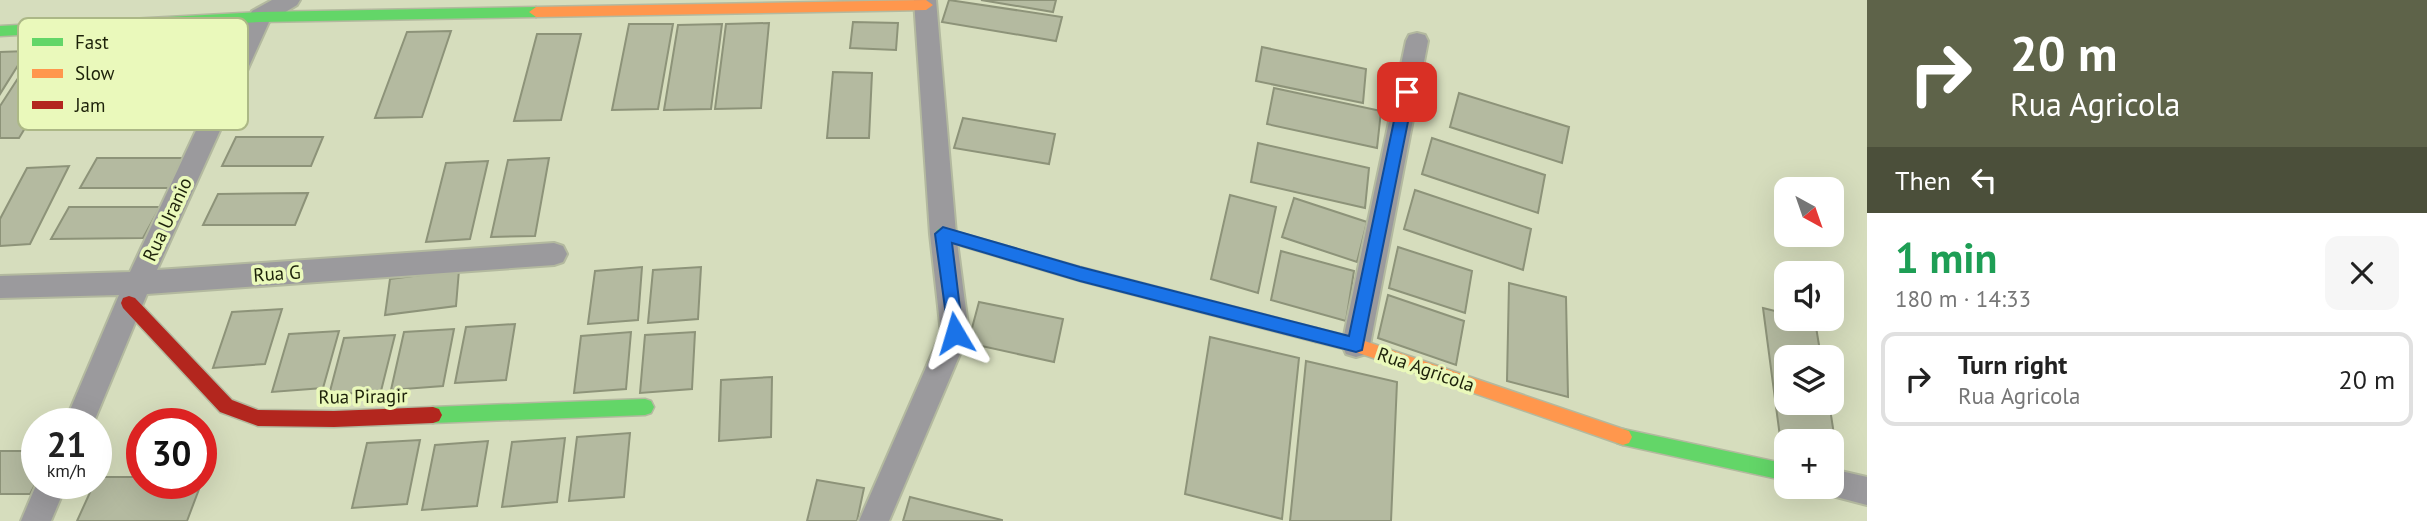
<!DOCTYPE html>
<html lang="en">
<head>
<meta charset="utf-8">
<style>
  body { margin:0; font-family:"PT Sans",sans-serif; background:#f6f6f6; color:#222; height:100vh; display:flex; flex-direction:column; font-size:26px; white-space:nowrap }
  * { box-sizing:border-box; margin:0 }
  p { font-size:23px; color:#767676 }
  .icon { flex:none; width:38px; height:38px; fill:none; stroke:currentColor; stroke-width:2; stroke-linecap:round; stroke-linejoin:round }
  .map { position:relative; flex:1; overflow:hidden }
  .sheet { display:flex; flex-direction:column; background:#fff; width:560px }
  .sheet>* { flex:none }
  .hud { background:#5e6349; color:#fff; overflow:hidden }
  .needle { width:46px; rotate:140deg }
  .controls { position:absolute; left:1774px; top:177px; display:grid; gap:14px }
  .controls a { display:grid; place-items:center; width:70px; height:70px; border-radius:14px; background:#fff; box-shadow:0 7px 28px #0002; font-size:35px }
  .speed { position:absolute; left:21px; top:408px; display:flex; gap:14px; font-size:35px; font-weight:700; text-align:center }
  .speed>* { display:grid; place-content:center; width:91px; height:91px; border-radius:50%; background:#fff; box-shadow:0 7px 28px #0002; line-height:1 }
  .speed small { font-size:18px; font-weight:400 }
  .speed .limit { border:10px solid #d22; background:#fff; color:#111 }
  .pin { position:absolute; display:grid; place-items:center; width:60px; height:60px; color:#fff; margin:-30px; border-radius:14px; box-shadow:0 4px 10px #0006 }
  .me { position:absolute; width:77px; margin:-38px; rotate:353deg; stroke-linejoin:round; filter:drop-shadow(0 0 5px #0008) }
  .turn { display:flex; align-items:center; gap:24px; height:147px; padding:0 28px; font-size:32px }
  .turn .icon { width:91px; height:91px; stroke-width:2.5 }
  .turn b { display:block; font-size:49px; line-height:60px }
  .then { display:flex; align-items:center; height:66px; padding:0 28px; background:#0003; gap:14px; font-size:26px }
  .round { display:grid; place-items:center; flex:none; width:74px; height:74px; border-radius:14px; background:#f6f6f6 }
  .head { display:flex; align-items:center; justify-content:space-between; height:119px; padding:0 28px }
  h1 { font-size:42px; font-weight:700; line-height:52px; color:#1e9e55 }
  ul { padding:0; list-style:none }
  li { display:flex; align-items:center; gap:21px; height:94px; margin:0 14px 10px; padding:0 14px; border:4px solid #e0e0e0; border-radius:14px }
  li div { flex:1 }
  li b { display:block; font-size:26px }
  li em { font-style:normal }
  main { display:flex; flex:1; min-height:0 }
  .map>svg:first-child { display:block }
  .building { fill:#b4baa0; stroke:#8d9379; stroke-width:2 }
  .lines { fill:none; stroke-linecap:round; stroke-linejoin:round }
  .street-casing { stroke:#b3b99f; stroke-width:4 }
  .fast-casing { stroke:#b3b99f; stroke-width:3 }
  .slow-casing { stroke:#b3b99f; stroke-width:3 }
  .jam-casing { stroke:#b3b99f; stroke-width:3 }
  .street { fill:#9b9a9d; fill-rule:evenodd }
  .fast { fill:#63d668; fill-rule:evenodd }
  .slow { fill:#ff974d; fill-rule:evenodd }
  .jam { fill:#b3261e; fill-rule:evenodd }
  .route { fill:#1a73e8; stroke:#114b97; stroke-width:2 }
  .labels { text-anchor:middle; stroke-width:7; stroke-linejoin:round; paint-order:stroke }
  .street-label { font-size:19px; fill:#1d220a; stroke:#eaf9bb }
  .key { fill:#eaf9bb; stroke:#acb886; stroke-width:2 }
  .key-label { font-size:19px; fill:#1d220a }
</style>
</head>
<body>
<main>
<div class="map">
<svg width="1867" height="521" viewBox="0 0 1867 521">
  <rect width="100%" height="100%" fill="#d6ddbd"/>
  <path class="building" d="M949,0l113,17 -6,24 -114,-19z
    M981,0h75l-3,12z
    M853,22l45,1 -2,27 -46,-2z
    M769,23l-8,85 -46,1 11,-85z
    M629,24h44l-15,85 -46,1z
    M722,24l-11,85 -47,1 14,-85z
    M451,31l-29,86 -47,1 32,-86z
    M537,34h44l-20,86 -47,1z
    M1262,47l104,22 -3,34 -107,-22z
    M27,51l-27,43v-42z
    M72,51l-53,87h-19v-32l35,-54z
    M833,72l39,1 -3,65h-42z
    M1274,88l107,23 -4,37 -110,-24z
    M1459,93l110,34 -7,36 -112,-36z
    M963,118l92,16 -6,30 -95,-16z
    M236,137h87l-12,29h-89z
    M1432,138l113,37 -7,38 -116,-39z
    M1258,143l111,25 -4,40 -114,-26z
    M97,158h88l-15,30h-90z
    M549,158l-14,78 -44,1 17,-77z
    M488,161l-18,78 -44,3 20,-79z
    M69,166l-39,78 -30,2v-27l27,-51z
    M1415,190l116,39 -8,41 -119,-41z
    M308,193l-13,32h-92l15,-31z
    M1230,195l46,12 -18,86 -47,-14z
    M1294,198l73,24 -10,40 -75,-25z
    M69,207h91l-17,31 -92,1z
    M1398,247l74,24 -7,42 -76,-25z
    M1281,251l73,20 -8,50 -75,-21z
    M642,267l-4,53 -50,4 7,-53z
    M701,267l-3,52 -50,4 5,-53z
    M459,270l-3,36 -71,9 5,-36z
    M1509,283l57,14 2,100 -61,-16z
    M1388,295l76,26 -8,44 -78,-27z
    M979,302l84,17 -9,43 -86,-19z
    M1763,308l24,6v4l28,3 6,36h-34v45h42l10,65 -7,-2v-24h-45v12l-5,-1z
    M282,309l-17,55 -52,4 19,-56z
    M515,324l-9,56 -51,3 11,-56z
    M454,329l-11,57 -52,4 13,-58z
    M339,331l-16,57 -51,4 17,-58z
    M631,332l-5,57 -52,4 7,-57z
    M695,332l-3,57 -52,4 5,-58z
    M395,335l-14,56 -52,4 15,-57z
    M1210,337l89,21 -17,161 -97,-25z
    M1306,361l91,21 -6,139h-101z
    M772,377l-1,60 -52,4 2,-61z
    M630,433l-6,64 -55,4 8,-64z
    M565,438l-8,64 -55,5 10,-65z
    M420,440l-13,64 -55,4 15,-65z
    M488,441l-11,65 -55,4 13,-65z
    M0,451h37v30l-7,13h-30z
    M201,476h3l-17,45h-110l20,-44h45v6h59z
    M817,480l47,8 -7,33h-50z
    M910,497l92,23v1h-99z"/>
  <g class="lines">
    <g class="street-casing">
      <path id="street" d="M272,0h28l-3,5 -28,17 -112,248 397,-27 9,3 4,8 -4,8 -9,3 -407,29 -54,130h-29l55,-129 -119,3v-22l130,-4 119,-255 3,-6z
        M914,0h22l20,234 13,99 -80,188h-30l82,-188 -11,-99z
        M1417,33l8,2 3,6 -58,304 -4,9 -10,3 -10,-3 -4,-9 64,-304 3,-6z
        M1832,469l35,8v28l-46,-12 -2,-7h13z
        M37,483h30l-16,38h-30z"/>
    </g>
    <g class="fast-casing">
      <path id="fast" d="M536,7l7,5 -7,5 -276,5 -260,14v-10l260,-14z
        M943,228l137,39 236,61 6,2 2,5 -2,5 -6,2 -236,-61 -142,-42 -3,-5 3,-5z
        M645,399l6,2 3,6 -3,6 -6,2 -212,8 -6,-2 -3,-6 3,-6 6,-2z
        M1623,429l164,35v17l-164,-36 -6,-2 -3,-6 3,-6z"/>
    </g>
    <g class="slow-casing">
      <path id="slow" d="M926,0l7,5 -7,5 -390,7 -7,-5 7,-5z
        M1316,328l40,10 267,91 6,2 3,6 -3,6 -6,2 -267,-93 -40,-10 -6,-2 -2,-5 2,-5z"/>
    </g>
    <g class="jam-casing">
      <path id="jam" d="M129,296l6,2 97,102 26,10 76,1 99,-4 6,2 3,6 -3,6 -6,2 -99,4 -76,-1 -38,-14 -97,-104 -2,-5 2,-5z"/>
    </g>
    <use href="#street" class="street"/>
    <use href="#fast" class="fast"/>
    <use href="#slow" class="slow"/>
    <use href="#jam" class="jam"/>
  </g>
  <path class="route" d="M1407,86l7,6 -52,258 -6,2 -276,-71 -128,-38 11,90 -2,5 -6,2 -6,-2 -14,-104 8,-7 137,40 269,69 51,-244z"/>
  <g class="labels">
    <g class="street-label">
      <text transform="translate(167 219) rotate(-65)" y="7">Rua Uranio</text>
      <text transform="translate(277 273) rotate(-4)" y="7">Rua G</text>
      <text transform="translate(1426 369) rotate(19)" y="7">Rua Agricola</text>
      <text transform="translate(363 396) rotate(-1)" y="7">Rua Piragir</text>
    </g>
  </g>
  <rect x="18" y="18" width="230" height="112" rx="10" class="key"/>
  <rect x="32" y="38" width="31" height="8" fill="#63d668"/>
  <rect x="32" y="69" width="31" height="9" fill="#ff974d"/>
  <rect x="32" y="101" width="31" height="8" fill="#b3261e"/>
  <g class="key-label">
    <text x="75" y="49">Fast</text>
    <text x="75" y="80">Slow</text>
    <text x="75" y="112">Jam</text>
  </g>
</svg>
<div class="controls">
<a><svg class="needle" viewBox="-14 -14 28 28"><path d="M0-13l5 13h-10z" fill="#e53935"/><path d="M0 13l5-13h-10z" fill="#767676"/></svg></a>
<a><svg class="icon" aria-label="sound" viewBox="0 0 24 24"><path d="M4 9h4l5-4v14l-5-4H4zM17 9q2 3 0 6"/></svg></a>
<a><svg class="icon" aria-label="layers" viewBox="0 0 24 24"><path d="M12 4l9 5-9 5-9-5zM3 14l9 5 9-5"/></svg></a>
<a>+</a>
</div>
<div class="speed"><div>21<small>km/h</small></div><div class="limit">30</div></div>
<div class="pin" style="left:1407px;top:92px;background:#d93025"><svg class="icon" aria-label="arrive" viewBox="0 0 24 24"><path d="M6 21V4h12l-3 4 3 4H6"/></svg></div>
<svg class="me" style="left:955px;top:333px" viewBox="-20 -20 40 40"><path d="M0-17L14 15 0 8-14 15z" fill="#1a73e8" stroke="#fff" stroke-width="4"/></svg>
</div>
<section class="sheet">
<div class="hud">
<div class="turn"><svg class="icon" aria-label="right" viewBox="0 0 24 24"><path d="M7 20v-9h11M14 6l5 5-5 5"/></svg><div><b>20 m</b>Rua Agricola</div></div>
<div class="then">Then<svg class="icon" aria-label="left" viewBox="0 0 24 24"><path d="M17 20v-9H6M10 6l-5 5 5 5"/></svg></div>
</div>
<div class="head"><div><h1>1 min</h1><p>180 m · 14:33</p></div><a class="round"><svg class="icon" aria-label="close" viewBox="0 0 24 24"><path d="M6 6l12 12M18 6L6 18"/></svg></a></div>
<ul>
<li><svg class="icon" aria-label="right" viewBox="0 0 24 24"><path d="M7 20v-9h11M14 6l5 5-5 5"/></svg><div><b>Turn right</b><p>Rua Agricola</p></div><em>20 m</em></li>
</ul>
</section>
</main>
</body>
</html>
